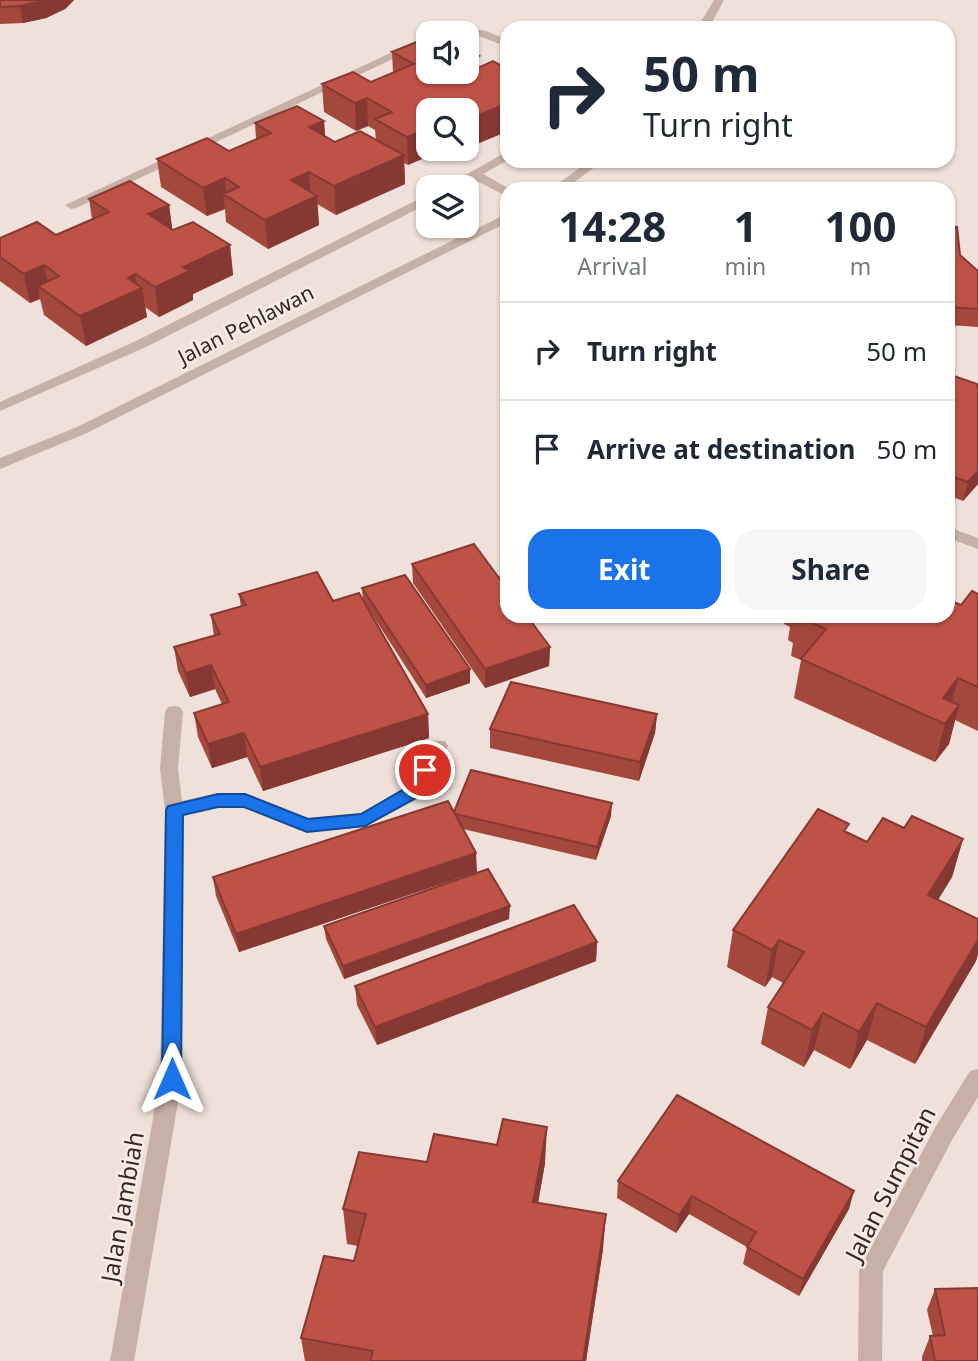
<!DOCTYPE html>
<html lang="en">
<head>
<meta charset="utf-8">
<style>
  body { margin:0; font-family:"Noto Sans",sans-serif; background:#f6f6f7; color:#1f2937; height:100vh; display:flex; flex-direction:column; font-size:26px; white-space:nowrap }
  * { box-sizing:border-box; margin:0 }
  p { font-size:23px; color:#747a83 }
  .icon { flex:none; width:38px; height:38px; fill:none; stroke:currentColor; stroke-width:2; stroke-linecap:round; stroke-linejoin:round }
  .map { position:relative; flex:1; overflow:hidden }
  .sheet { position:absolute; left:500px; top:182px; width:455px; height:441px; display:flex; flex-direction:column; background:#fff; border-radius:21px; box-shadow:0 2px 5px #0004 }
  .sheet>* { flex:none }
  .banner { position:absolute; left:500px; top:21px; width:455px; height:147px; border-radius:21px; box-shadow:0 2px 5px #0004; background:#fff; color:#1f2937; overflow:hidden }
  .buttons { position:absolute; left:416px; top:21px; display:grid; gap:14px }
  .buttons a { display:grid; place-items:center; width:63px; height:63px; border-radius:14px; background:#fff; box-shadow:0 2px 5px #0004; font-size:35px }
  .pin { position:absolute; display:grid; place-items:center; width:60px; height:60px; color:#fff; margin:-30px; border:4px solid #fff; border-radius:50%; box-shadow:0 2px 7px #0007 }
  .me { position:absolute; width:77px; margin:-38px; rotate:0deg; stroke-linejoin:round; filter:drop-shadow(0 0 5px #0008) }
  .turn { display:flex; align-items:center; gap:24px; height:147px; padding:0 28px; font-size:32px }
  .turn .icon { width:91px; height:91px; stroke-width:2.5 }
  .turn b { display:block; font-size:49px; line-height:60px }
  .eta { display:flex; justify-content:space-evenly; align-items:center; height:119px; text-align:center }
  .eta b { font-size:42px; font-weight:700; line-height:49px }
  .action { display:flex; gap:14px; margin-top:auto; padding:14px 28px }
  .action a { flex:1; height:80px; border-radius:21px; background:#1a73e8; color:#fff; font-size:28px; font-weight:700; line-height:80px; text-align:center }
  .action a+a { background:#f6f6f7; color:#1f2937 }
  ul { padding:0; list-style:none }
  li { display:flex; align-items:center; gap:21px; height:98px; padding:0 28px; border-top:2px solid #e0e1e3 }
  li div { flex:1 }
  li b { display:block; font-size:26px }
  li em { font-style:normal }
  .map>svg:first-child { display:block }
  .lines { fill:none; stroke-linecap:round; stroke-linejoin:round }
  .minor { fill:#c7b0a6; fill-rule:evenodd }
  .wall { fill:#a4473d }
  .shaded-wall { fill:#863932 }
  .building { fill:#bf5247; stroke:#863932; stroke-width:2 }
  .route { fill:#1a73e8; stroke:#114b97; stroke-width:2 }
  .labels { text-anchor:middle; stroke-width:5; stroke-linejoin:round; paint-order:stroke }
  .street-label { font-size:21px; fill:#332826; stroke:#f8ece5 }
  .near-street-label { font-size:24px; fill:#332826; stroke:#f8ece5 }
</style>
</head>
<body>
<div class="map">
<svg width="978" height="1361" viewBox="0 0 978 1361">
  <rect width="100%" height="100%" fill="#efe1d9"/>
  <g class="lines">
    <path class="minor" d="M714,0h10l-15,28h-12z
      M456,26l30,5 22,9v7l-35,-13 -42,-1z
      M429,35v7l-353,166 -5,1 -6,-4z
      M508,151v9l-25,14 27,15h-2v8l-35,-18 -14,8h-15z
      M589,161h14l-38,28h-14z
      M429,194v9l-283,144 -146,64v-9l136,-61z
      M508,213v9l-421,211 -87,36v-11l77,-31z
      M948,527l30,11v11l-30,-11z
      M174,706l6,1 3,5 -5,56 4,33 36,-8h27l63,25 53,-5 42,-24 30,-48h12l3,5 -31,53 -53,28 -57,5 -64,-25h-25l-35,8 -1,264 -48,282h-24l50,-282 5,-269 -5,-42 5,-56 3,-5z
      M978,1069v28l-26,43 -69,131 -1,90h-24l1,-91 77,-144 34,-55z"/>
  </g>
  <path class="wall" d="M0,0h74l-9,9 -19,9 -23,5 -23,1z
    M392,52l87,4v11l29,2v62l-36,15 -5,-2v-34h-38v39h16l-37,16 -4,-2 1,21 -69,31 -19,-11 2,21 -51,24 -42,-27 -1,-13 -18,7 -46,-29 -4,-28 72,-8 27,-12 -1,-16 69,-2 1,15 10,6 41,-2 -1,-10 -7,-4 -12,5 -32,-19 -2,-28 49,-2 22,-9z
    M89,199l80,6 3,25 58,15 3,30 -40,19v6l-34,17 -14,-10 2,10 -61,29 -42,-31 -4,-16 -10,4 -30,-22v-43l56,-3 36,-16z
    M948,226l12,29 18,16v56l-30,-2z
    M948,374l30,110 -15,17 -15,-6z
    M412,564l138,83 -1,19 -64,22 -72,-105z
    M362,588l108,81v14l-44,15 -62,-96 64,112 1,24 -166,53 -16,-34 -35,11 -14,-31 -4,-24 28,-9 -7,-15 -25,8 -12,-26 -4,-24 40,-11 -3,-21 30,-8 -2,-13 94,7h30z
    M978,594v137l-23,-11 -6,24 -14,18 -141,-64 7,-38 -10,-4 2,-13 -5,-3 2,-13 -6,-3 1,-8h163l13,-11z
    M657,714l-2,19 -16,48 -149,-33v-19z
    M454,812l157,4 -15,44 -133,-31 14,43 -238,80 -23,-56 -3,-19z
    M904,828l59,11 -11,38 -14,23 40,19v35l-2,7 -61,103 -48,-24 -17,29 -36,-19 -10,17 -43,-23 7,-37 15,-24 -11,-6 -7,10 -38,-20 6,-37 114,-97 20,9z
    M509,919l-165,60 -18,-40 -2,-13z
    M597,942l-1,19 -219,84 -20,-40 -2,-19z
    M427,1162l118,1 -7,40 65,46 -17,112h-281l-4,-23 53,-77 4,-15 -11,-2 -4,-35z
    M618,1181l231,28 -50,87 -56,-32 4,-17 -58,-33 -13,19 -59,-35z
    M935,1289l43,72h-56v-4l8,-21h3l-6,-26z"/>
  <path class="shaded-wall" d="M46,0h28l-9,9 -19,9 -23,5 -3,-17z
    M479,56v27l-12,-11v-11z
    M367,98l1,28 -12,5 -1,-28z
    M508,103v28l-36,15v-28z
    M449,106l1,4h-11z
    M324,121l2,28 -17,-22z
    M429,128v21h16l-37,16 -1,-28z
    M404,155l1,29 -69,31 -2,-29z
    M309,172l2,27 6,-3 2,29 -51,24 -3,-29 26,-40z
    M225,178l2,18 -4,-2 2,15 -18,7 -4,-28z
    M169,205l4,29 -25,-20z
    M230,245l3,30 -40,19v6l-34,17 -4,-30 28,-20z
    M44,265l6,29 -12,-8 2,13 -10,4 -6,-29z
    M135,274l3,16 4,-2 5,29 -61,29 -6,-30 48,-38z
    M978,471v13l-15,17 5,-19z
    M550,647l-1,19 -64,22v-19z
    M211,665l4,24 -25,8 -4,-24z
    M470,669v14l-44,15v-13z
    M958,678l-10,39 -5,-19z
    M959,705l-10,39 -14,18 10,-38z
    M428,714l1,24 -166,53 -3,-24z
    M657,714l-2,19 -16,48 1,-19z
    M244,733l3,24 -35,11 -4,-24z
    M612,803l-1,13 -15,44 1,-13z
    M963,839l-11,38 -35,56 11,-38z
    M476,853l1,19 -238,80 -3,-18z
    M510,906l-1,13 -165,60 -1,-13z
    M779,940l-7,37 -7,10 7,-37z
    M978,940v14l-2,7 -61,103 11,-37z
    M597,942l-1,19 -219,84 -2,-18z
    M877,1003l-10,37 -17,29 9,-37z
    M823,1013l-9,37 -10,17 8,-37z
    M547,1127l-2,36 -13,74 1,-35z
    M854,1191l-5,18 -50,87 4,-17z
    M692,1196l-3,18 -13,19 3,-18z
    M606,1214l-3,35 -17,112h-3z"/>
  <path class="building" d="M0,0h46l-26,6 -20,1z
    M429,37v35h38v-10l11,6 15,-7 15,8v34l-36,15 -5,-2v-6h-10l-8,-4 -10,4h-10v18l-22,9 -32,-18 17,-7 -25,-14 -12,5 -33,-19 31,-12 18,10 43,-18 -22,-12z
    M467,50l12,6 -12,5z
    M297,106l27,15 -15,6 26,15 25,-11 44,24 -70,31 -25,-14 -18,8 26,16 -52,24 -42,-26 16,-7 -14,-9 -22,10 -46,-29 50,-21 22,13 42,-18 -16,-10z
    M130,181l39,24 -21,9 25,16 20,-8 37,23 -47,22 7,4 -35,16 -20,-13 -7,4 14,10 -62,28 -42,-30 21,-10 -15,-11 -20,9 -24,-17v-19l37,-16 19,13 53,-23 -20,-13z
    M948,226l9,1 3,28 18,16v38l-30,-2z
    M948,374l29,10 1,4v83l-10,11 -20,-7z
    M474,544l34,46v26h19l23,31 -65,22 -73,-105z
    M317,572l16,29 26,-8 69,121 -168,53 -16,-34 -36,11 -14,-31 35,-11 -18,-37 -25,8 -12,-26 46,-13 -9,-19 35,-10 -7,-11z
    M405,575l65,94 -44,16 -64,-97z
    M972,591l6,3v93l-20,-9 -15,20 16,7 -14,19 -144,-65 25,-30 -28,-12 1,-1h149v-16l13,5z
    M511,682l146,32 -17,48 -150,-33z
    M471,770l141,33 -15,44 -142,-33 -1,-2z
    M448,801l28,52 -240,81 -23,-57z
    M818,809l31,15 -5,7 23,11 16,-24 21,10 8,-12 51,23 -35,56 50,24v21l-52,87 -49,-24 -18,29 -36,-19 -11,17 -44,-23 36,-55 -25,-12 -7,10 -39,-20z
    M488,869l22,37 -167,60 -19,-40z
    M574,905l23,37 -222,85 -20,-41z
    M677,1095l177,96 -51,88 -56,-32 9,-15 -64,-36 -13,19 -61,-34z
    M503,1119l44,8 -14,75 73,12 -23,147h-213l3,-10 -72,-13 23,-82 30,5 12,-47 -23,-5 16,-57 68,10 7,-28 63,11z
    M978,1288v73h-43l-5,-25 15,-1 -10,-46z"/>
  <path class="route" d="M425,764l8,6 -17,28 -51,28 -58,6 -63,-25h-26l-35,8 -2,264 -3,6 -6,3 -7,-3 -3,-6 4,-269 2,-4 50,-12h27l63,25 53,-5 43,-25 15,-23z"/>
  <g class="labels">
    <g class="street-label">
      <text transform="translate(246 325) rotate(-27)" y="7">Jalan Pehlawan</text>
    </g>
    <g class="near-street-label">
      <text transform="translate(891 1184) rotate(-63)" y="8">Jalan Sumpitan</text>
      <text transform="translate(123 1207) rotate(-80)" y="8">Jalan Jambiah</text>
    </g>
  </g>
</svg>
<div class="buttons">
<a><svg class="icon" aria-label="sound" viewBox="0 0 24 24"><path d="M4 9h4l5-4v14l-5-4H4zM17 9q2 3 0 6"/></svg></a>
<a><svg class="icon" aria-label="search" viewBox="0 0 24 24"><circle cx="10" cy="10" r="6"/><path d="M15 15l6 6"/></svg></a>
<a><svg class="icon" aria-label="layers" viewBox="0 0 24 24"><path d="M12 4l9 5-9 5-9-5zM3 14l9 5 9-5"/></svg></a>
</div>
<div class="pin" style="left:425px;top:770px;background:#d93025"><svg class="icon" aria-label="arrive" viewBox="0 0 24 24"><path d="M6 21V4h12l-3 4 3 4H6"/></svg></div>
<svg class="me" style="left:172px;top:1079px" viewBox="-20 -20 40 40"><path d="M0-17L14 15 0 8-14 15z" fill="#1a73e8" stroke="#fff" stroke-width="4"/></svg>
<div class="banner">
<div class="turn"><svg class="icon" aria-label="right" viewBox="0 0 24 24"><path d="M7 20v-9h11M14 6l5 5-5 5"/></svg><div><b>50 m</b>Turn right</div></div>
</div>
<section class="sheet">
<div class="eta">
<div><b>14:28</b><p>Arrival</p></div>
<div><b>1</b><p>min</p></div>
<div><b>100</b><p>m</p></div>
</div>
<ul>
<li><svg class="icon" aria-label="right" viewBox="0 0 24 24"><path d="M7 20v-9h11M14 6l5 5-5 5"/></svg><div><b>Turn right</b></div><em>50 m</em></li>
<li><svg class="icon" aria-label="arrive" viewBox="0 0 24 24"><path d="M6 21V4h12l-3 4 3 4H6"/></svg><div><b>Arrive at destination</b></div><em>50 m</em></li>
</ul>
<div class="action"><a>Exit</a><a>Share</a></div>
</section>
</div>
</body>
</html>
